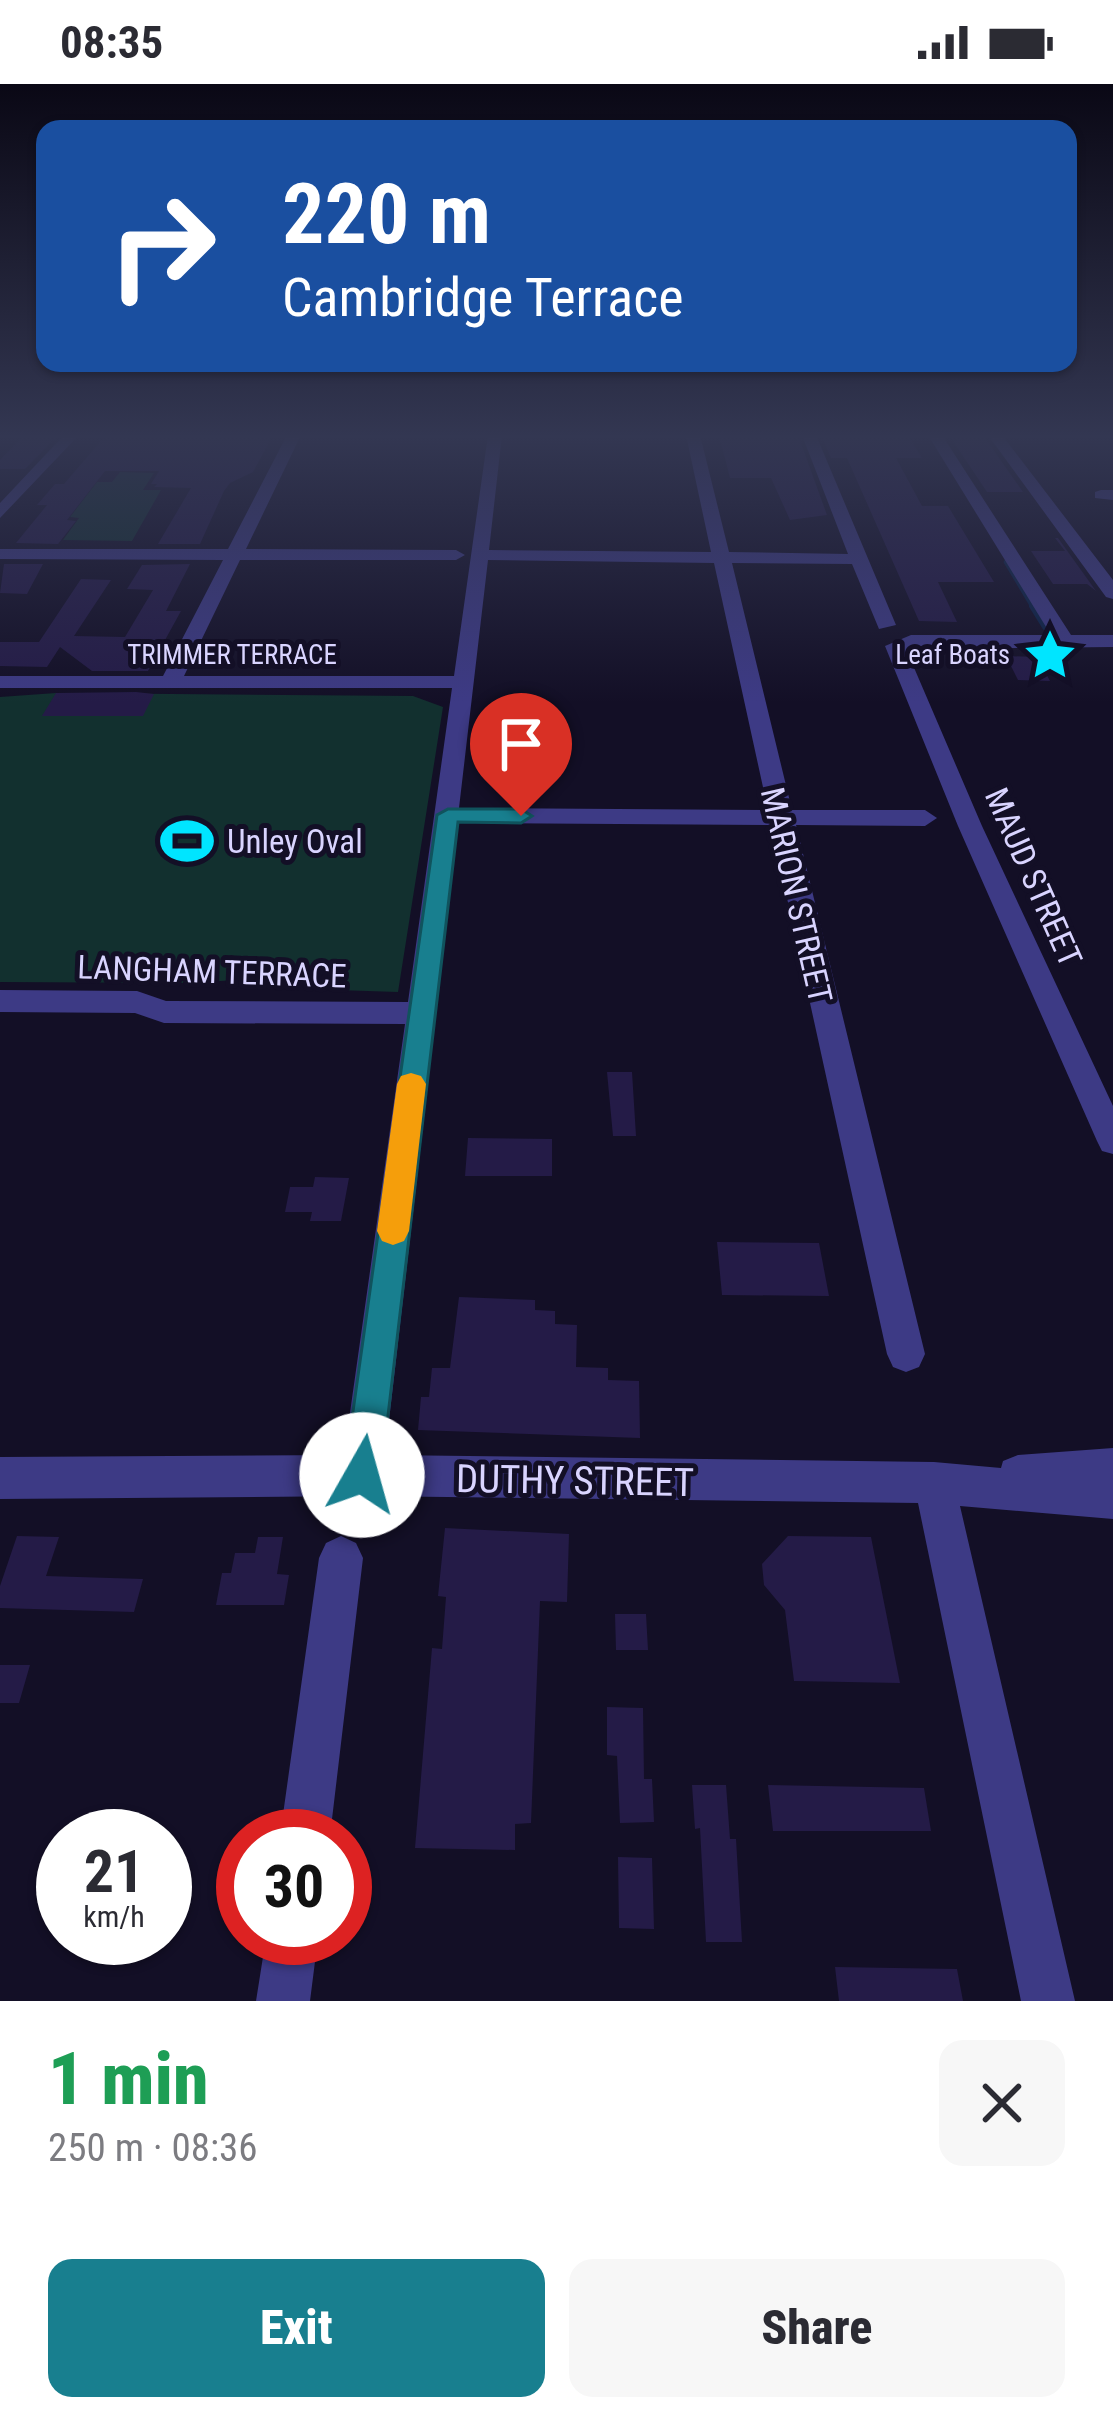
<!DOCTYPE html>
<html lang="en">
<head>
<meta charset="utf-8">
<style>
  body { margin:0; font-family:"Roboto Condensed",sans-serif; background:#f7f7f7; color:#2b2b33; height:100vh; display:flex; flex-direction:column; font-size:45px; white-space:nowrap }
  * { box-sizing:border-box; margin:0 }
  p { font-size:39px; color:#7c7c81 }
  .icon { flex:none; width:66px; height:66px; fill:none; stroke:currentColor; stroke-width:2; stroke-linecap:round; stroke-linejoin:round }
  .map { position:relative; height:1917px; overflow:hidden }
  .details { display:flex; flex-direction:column; background:#fff; flex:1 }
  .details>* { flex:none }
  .hud { position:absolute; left:36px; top:36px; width:1041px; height:252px; border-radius:24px; box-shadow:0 3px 9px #0004; background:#1a4fa0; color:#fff; overflow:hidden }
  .speed { position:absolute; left:36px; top:1725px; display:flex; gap:24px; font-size:60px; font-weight:700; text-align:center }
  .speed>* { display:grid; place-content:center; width:156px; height:156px; border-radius:50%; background:#fff; box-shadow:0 3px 9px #0004; line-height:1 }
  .speed small { font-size:30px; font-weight:400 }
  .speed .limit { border:18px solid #d22; background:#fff; color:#111 }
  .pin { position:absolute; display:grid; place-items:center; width:102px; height:102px; color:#fff; margin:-123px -51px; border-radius:50% 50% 50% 0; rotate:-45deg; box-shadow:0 0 12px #0007 }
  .pin .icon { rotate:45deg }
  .me { position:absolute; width:132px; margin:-66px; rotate:7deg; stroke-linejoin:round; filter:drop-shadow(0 0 9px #0008) }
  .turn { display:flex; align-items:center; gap:42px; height:252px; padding:0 48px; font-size:54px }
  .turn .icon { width:156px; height:156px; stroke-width:2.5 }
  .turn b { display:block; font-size:84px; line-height:102px }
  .round { display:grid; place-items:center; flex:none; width:126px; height:126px; border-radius:24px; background:#f7f7f7 }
  .head { display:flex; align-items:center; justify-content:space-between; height:204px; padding:0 48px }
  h1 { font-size:72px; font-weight:800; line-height:90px; color:#1e9e55 }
  .button { display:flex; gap:24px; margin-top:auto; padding:24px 48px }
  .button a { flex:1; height:138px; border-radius:24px; background:#187f8f; color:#fff; font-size:48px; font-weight:800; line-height:138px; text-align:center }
  .button a+a { background:#f7f7f7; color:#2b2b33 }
  .status { display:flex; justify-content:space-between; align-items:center; height:84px; padding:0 60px; background:#fff; direction:ltr }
  .status svg { height:33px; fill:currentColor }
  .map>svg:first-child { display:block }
  .green { fill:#12302f }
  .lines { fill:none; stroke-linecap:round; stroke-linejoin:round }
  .stream-far1 { stroke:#0c2248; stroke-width:4.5 }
  .stream { stroke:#0c2248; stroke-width:6 }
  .building { fill:#241b47 }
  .minor { fill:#3d3a85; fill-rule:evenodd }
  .route { fill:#187f8f; stroke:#10535d; stroke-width:3 }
  .slow { fill:#f59e0b }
  .labels { text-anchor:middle; stroke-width:10; stroke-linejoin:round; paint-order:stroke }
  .far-street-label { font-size:27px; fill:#d9d4ff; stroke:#130f26 }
  .far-poi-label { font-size:27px; fill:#d9d4ff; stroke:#130f26; text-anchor:end }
  .poi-label { font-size:33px; fill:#d9d4ff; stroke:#130f26; text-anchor:start }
  .street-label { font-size:33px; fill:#d9d4ff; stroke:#130f26 }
  .near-street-label { font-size:39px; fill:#d9d4ff; stroke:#130f26 }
</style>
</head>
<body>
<div class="status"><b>08:35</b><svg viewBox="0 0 49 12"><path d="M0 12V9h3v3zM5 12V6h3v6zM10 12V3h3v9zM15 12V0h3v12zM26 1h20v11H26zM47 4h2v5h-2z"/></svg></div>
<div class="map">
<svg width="1113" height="1917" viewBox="0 0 1113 1917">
  <rect width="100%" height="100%" fill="#130f26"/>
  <path class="green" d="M120,388l34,1 -11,17h18l-29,51 -69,-1 16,-22 -9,-1 27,-35h15z
    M56,609l357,3 30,11 -45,285 -61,-2 -6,-17 -139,10 -192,-1v-285z"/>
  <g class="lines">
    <path class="stream-far1" d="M1006,478l28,47"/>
    <path class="stream" d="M1032,522l13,21"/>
  </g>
  <path class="building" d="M106,351l81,2 86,-2 -20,37 -23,11 -6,8 -24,53h-42l33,-56 -37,-1 3,-3h-6l8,-13h-54l-38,49 9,1 -18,23 -42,-1 31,-38h-10l18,-21h9z
    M719,351h79l29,80 -37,5 -19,-42h-41z
    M821,351l89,3 12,20h-26l26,48h26l46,76h-56l19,40 -38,-1 -72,-163h-16z
    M949,351h34l40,57h-36z
    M22,353h34l-31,32h-25v-9z
    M1055,454h3l38,53 -9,-7h-34l-22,-33h34z
    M4,480h39l-16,30 -27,-1z
    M190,480l-24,47h15l-33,60h-56l-32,-24 -13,20 -47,-1v-24h39l42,-63 30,1 -37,56 51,1 28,-47 -26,-1 15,-24z
    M1006,572l31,1 13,24 -32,-1z
    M56,609l80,-1 18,2 -11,22h-101z
    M607,988h25l4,64h-23z
    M468,1054l84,1v37h-87z
    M315,1093l34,1 -8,43h-31l2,-9h-27l5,-25h23z
    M717,1158l102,1 10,53 -107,-1z
    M459,1213l76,3v10l20,1v13l22,1 -1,42 32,1v12l31,1 1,57 -222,-8 3,-33h8l3,-29h18z
    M445,1444l124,6 -2,68 -27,-1 -9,222 -16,1v26l-100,-2 17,-200 10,1 4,-52 -8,-1z
    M17,1452l42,1 -13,39 97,3 -9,33 -134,-4v-22z
    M788,1452l83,1 29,146 -106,-2 -9,-71 -21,-25 -2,-21z
    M258,1453h25l-6,37 12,1 -5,30h-68l6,-32h9l4,-20h20z
    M615,1530h31l2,36h-32z
    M0,1581h30l-11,38h-19z
    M607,1623l36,1 1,71h8l2,43 -34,1 -3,-67 -10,-1z
    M692,1701h34l4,54h6l6,103h-36l-6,-114 -5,1z
    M768,1701l156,3 7,43h-158z
    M618,1773l34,1 2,71 -35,-1z
    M835,1883l122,2 6,32h-124z"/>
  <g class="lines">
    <path class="minor" d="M64,351h15l-79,83v-15z
      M287,351h14l-55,114 210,1 9,5 -9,5h-216l-56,116h270l34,-241h14l-13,115 222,2 -25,-117h14l29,117 119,2 -46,-119h14l80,190 -17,4 -27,-65 -120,-1 60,247h133l12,8 -12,8 -129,-1 129,529 -6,13 -13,5 -13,-5 -6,-13 -116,-529 -313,-2 -73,632 549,7 67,6 2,-7 15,-6 95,-7v71l-153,-13 115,495h-54l-103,-498 -556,-7 -362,3v-42l344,-2 61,-431 -241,-1 -29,-10 -135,-1v-22l137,1 29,10 242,1 44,-314h-452v-12h163l60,-116 -223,-1v-10h228zM488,476l226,3 54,247 -309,-2z
      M928,351h14l129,200h42v12l-207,2 76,177 131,280v48l-11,-3 -5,-10 -139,-315 -73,-180 26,-11h140z
      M988,351h14l111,145v19l-7,-2z
      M1101,406h12v10l-18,-2v-6z
      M341,1452l15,7 7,15 -33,278h-50l39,-278 7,-15z
      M266,1854h52l-8,63h-54z"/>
  </g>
  <linearGradient id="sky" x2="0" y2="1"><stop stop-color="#0a0815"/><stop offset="0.57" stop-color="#333752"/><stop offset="1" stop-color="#333752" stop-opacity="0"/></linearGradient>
  <rect width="1113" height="619" fill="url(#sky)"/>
  <path class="route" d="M448,725h73l11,7 -11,7 -63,-1 -77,653 -5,13 -14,6 -13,-6 -5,-13 93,-660z"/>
  <path class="slow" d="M411,989l10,3 5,8 -17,147 -5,10 -11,4 -11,-4 -5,-10 20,-147 4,-8z"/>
  <defs>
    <g id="sight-bare" transform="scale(4.14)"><path d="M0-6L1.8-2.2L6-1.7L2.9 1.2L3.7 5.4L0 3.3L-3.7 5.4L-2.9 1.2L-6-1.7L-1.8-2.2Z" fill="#00e5ff" stroke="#130f26" stroke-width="2.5" paint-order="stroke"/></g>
    <g id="stadium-bare" transform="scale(4.14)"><path d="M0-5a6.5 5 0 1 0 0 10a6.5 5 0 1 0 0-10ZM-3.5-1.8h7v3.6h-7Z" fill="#00e5ff" stroke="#130f26" stroke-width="2.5" paint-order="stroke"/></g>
  </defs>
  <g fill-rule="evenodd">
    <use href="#sight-bare" x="1050" y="571"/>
    <use href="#stadium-bare" x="187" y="757"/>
  </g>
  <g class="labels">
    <g class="far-street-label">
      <text x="232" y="580">TRIMMER TERRACE</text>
    </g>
    <g class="far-poi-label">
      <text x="1010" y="580">Leaf Boats</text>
    </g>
    <g class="poi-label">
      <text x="227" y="769">Unley Oval</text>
    </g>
    <g class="street-label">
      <text transform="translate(1034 793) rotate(66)" y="12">MAUD STREET</text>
      <text transform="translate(797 811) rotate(77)" y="12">MARION STREET</text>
      <text transform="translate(212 887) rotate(2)" y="12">LANGHAM TERRACE</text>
    </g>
    <g class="near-street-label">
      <text transform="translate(575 1396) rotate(1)" y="14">DUTHY STREET</text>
    </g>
  </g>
</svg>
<div class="speed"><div>21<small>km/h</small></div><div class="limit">30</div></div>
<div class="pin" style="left:521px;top:732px;background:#d93025"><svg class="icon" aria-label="arrive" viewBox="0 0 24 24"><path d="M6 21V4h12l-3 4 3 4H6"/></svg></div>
<svg class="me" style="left:362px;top:1391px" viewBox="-20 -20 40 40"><circle r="19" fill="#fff"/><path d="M0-13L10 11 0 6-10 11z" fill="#187f8f"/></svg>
<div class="hud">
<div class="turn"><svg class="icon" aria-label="right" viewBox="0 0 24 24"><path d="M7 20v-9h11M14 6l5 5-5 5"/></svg><div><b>220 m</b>Cambridge Terrace</div></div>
</div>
</div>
<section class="details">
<div class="head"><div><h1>1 min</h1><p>250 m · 08:36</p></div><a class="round"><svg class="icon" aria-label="close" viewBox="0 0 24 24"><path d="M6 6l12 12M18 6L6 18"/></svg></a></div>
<div class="button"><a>Exit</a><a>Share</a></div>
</section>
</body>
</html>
